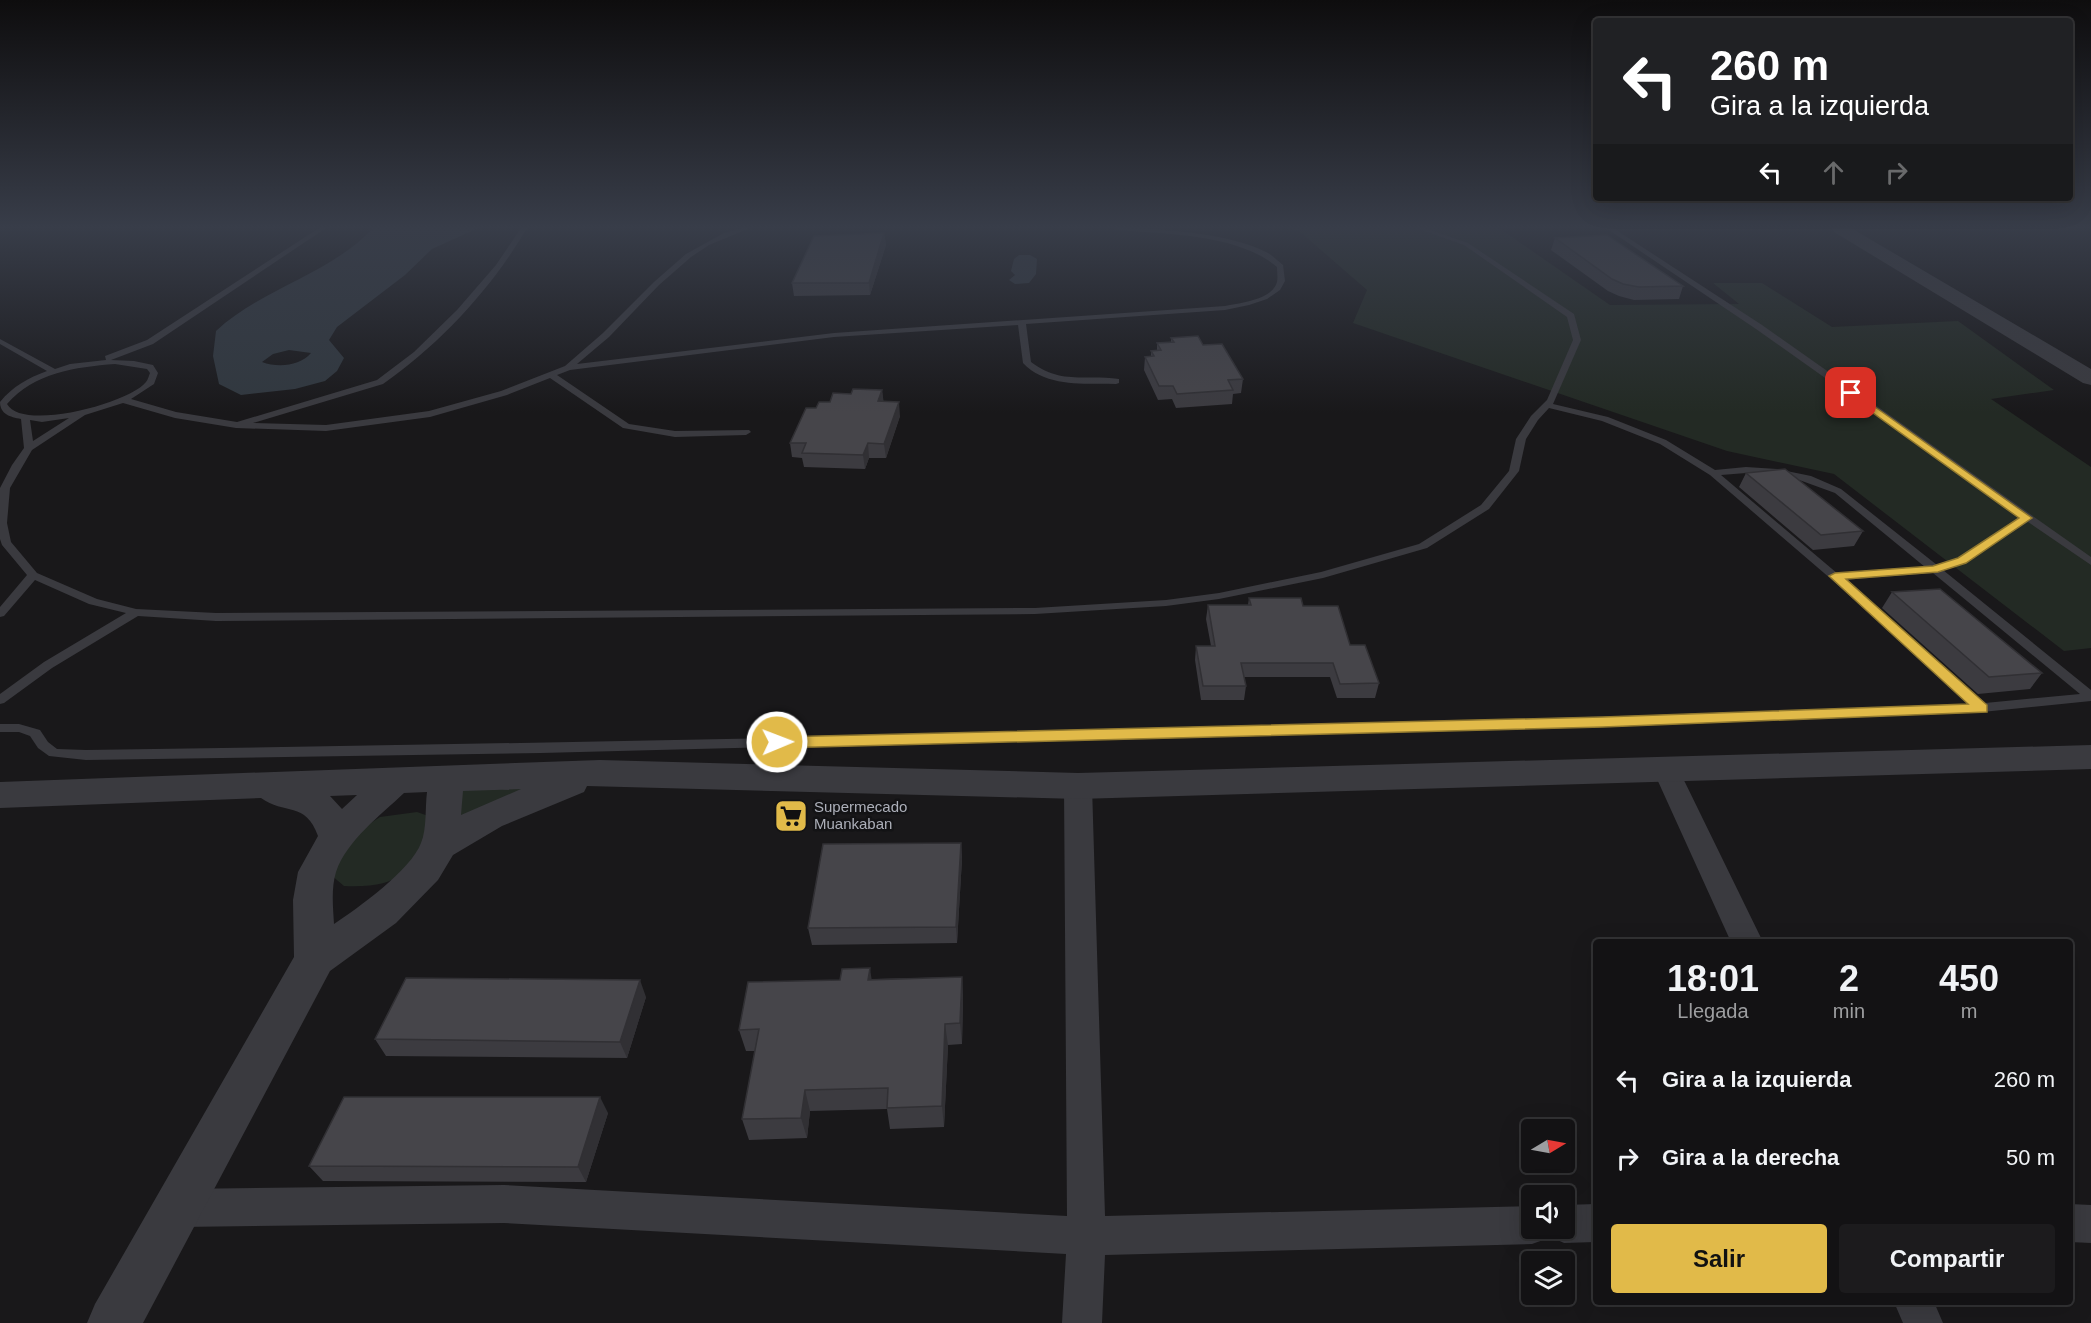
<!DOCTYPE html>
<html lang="es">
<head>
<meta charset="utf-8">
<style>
  body { margin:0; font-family:Helvetica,sans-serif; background:#1c1b1d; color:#f1f3f6; height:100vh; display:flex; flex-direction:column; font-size:22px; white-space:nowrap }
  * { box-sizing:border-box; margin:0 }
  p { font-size:20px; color:#9d9ea0 }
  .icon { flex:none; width:33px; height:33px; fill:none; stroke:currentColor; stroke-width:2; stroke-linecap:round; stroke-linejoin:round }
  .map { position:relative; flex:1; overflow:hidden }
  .sheet { position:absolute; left:1593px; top:939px; width:480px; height:366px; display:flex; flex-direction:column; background:#131214; border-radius:6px; box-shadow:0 6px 24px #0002,0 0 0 2px #323234 }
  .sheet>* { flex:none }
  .guide { position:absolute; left:1593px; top:18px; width:480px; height:183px; border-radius:6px; box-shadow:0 6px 24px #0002,0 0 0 2px #323234; background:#202124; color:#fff; overflow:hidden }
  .needle { width:39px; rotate:80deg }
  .fabs { position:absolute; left:1521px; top:1119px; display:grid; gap:12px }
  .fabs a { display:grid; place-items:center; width:54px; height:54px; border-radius:6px; background:#131214; box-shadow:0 6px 24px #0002,0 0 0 2px #323234; font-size:30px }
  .pin { position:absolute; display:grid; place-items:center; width:51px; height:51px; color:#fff; margin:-26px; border-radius:12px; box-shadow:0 3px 9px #0006 }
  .me { position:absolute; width:66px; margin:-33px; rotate:89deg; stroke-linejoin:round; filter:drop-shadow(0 0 4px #0008) }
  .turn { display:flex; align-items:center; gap:21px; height:126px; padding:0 18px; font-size:27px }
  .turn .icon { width:78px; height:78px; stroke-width:2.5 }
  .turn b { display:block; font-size:42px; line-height:51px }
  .lanes { display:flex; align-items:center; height:57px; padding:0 18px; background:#0003; justify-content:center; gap:30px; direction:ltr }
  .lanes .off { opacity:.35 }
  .eta { display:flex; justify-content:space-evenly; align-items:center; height:102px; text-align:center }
  .eta b { font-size:36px; font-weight:700; line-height:42px }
  .primary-button { display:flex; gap:12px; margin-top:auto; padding:12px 18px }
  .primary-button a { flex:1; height:69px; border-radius:6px; background:#e1ba49; color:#111; font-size:24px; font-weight:700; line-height:69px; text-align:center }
  .primary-button a+a { background:#1c1b1d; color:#f1f3f6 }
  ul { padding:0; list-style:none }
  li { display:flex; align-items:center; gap:18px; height:78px; padding:0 18px }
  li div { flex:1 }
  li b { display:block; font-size:22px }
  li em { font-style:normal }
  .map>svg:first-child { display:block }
  .green { fill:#232a24 }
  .water { fill:#31383f; fill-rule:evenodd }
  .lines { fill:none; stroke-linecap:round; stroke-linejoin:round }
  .service { fill:#3a3a3f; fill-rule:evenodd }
  .minor { fill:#3a3a3f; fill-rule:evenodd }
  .tertiary { fill:#3a3a3f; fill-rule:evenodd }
  .wall { fill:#3c3b40 }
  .shaded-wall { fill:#313034 }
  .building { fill:#46454a; stroke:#313034; stroke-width:1.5 }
  .route { fill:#e1ba49; stroke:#92792f; stroke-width:1.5 }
  .labels { text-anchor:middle; stroke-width:5; stroke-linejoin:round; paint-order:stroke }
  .poi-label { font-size:15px; fill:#acafb9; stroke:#131315; text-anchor:start }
</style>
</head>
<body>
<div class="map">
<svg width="2091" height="1323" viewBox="0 0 2091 1323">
  <rect width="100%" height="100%" fill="#19181a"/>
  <path class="green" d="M1286,228h213l111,77 129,-1 -26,-21h49l70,44 126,-6 96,69 -63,9 100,68v181l-27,3 -230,-177 -107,-23 -374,-128 14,-33 -68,-59z
    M533,784l-77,38 -5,-37z
    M417,812l20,7 2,14c-35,40 -37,55 -95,53l-13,-11 26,-43 23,-15z"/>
  <path class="water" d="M373,228h105l-46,21 -27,26 -68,52 -8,13 15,18 -7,13 -12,10 -30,8 -54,6 -22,-11 -6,-28 3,-25c46,-43 115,-57 157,-103zM289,350l22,3c-11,13 -33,15 -49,9l11,-8z
    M1019,255h11l7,4 -1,15 -7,9 -14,1 -6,-4 6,-5 -4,-4 3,-12z"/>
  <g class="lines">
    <path class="service" d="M319,228h7l-173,116 -42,16 23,1 19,4 5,8 -4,11 -23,15 45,13 61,10 140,-42 37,-28 43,-42 39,-45 25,-37h6c-35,60 -87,116 -144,156l-130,39 73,2 103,-14 72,-20 64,-25 38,-33 51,-51 32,-28 38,-21 18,-5h8l-41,17 -18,12 -32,28 -50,52 -32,27 257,-31 391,-27c15,-3 47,-6 52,-24 1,-4 0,-11 0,-15 -39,-33 -110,-33 -159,-37l-3,-2c41,0 117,5 153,25 5,3 10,8 15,12l2,16 -5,9 -13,9 -18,6 -24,5 -199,14 5,38c30,23 55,12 88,17v4l-3,1c-32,-1 -69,4 -93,-21l-5,-38 -184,12 -264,33 -13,5 72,49 46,7 74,-1 2,2 -5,3 -71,2 -52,-9 -73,-50 -43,17 -77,22 -104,14 -90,-3 -61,-10 -52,-15 -38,12 -53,35 -22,38 -3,35 4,19 26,31 60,26 39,10 80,4 819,-5 131,-8 53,-7 102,-21 98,-28 62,-39 28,-34 7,-32 15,-23 16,-16 26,-60 -6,-23 -103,-72 -48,-17h8l44,15 106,71 7,26 -28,64 55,13 58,23 49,30 31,-3 31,2 34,7 30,13 96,76 21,-7 63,-41 -265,-188 -150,-101h7l149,97 329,232v8l-63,-43 -62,40 -23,8 148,120v11l-109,11 -379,14 -1062,27 -455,7 -37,-4 -11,-8 -8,-12 -11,-4h-19v-8h19l21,6 8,12 9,7 29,1c628,-9 1256,-23 1884,-46l-139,-125 -121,-104 -50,-31 -58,-23 -53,-13 -11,12 -12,19 -7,32 -30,38 -62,39 -104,30 -104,21 -53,7 -131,8 -819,7 -78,-5 -86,52 -48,35 -4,1v-10l44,-32 82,-49 -37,-9 -54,-24 -31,36 -4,1v-10l27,-32 -25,-30 -2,-6v-51l12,-23 12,-17 -3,-29c-11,-2 -21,-5 -21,-17 13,-16 28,-24 47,-31l-47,-27v-5l55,30 15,-5 36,-4 -1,-4 42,-16zM115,364l32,5 3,4c-1,2 -2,7 -4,9 -16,21 -124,50 -139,22 27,-31 68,-37 108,-40zM69,418l-36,23 -3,-21 12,2zM1746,473l45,4 44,16 90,74 -87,7 -117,-99zM1933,573l147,121 -95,9 -141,-123z"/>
    <path class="minor" d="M1665,758l9,3 4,7 85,174h-32l-79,-174 4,-7z
      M1078,776l10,3 4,7 13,430 427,-10v22h32v-23l32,-1v38l-32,1 -13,-6 -3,-5 -2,7 -14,5 -427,11 -3,68h-40l4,-69 -562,-31 -325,4 -13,-6 -6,-13 6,-13 13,-6 325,-4 563,31 -3,-430 4,-7z
      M2070,1204l21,1v38l-21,-1z
      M1894,1302h40l9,21h-40z"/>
    <path class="tertiary" d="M1832,228h19l240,141v16l-8,-2 -249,-151z
      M2091,745v24l-1013,30 -491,-13 -3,6 -82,34 -49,29 -15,25 -42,43 -66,48 -187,352h-56l8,-19 199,-347 -1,-57 5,-28 20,-36c-12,-35 -34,-21 -57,-38l-261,10v-26l600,-22 478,13zM521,789l-60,26 2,-24zM427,792c-2,15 0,37 -6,51 -10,27 -63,65 -87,81 -1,-17 -3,-36 2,-52 11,-32 44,-56 68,-79zM357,795l-15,14 -12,-13z"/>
  </g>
  <path class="wall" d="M884,233l2,12 -16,50 -76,1 -2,-13z
    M1555,238l128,48 -4,13 -45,1 -15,-4 -11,-5 -57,-41z
    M1171,338l32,7 40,34 -2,14 -8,1 -1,10 -56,4 -4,-9 -14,1 -14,-30 1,-13h6v-6l6,-1v-7l14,-1z
    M882,390l1,11 17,15 -14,42h-17l-4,11 -61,-2 -2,-9 -10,-1 -2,-14 26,-35 14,-6 21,-8z
    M1746,473l117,58 -9,15 -41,4 -74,-63z
    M1892,592l150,81 -12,16 -52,5 -96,-86z
    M1249,598l54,8 47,39 29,38 -4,15h-38l-7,-21h-86l2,9 -2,14h-43l-6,-40 1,-14h15l-5,-27 2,-14h40z
    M961,843l1,16 -5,84 -145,2 -4,-17z
    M962,977l1,22 -1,45 -14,1 -4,82 -54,2 -3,-20 -77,2 -3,27 -58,2 -7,-21 13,-68h-9l-7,-21 133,-51z
    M646,997l-19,61 -241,-2 -11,-17z
    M608,1113l-22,69 -263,-1 -14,-15z"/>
  <path class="shaded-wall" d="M884,233l2,12 -16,50 -1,-12z
    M882,390l2,14 -6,-3z
    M899,402l1,14 -14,42 -2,-14z
    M868,443l1,15 -4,11 -2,-14z
    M961,843l1,16 -5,84 -1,-16z
    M870,968l3,21 -5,-9z
    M962,977l1,22 -1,45 -2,-21z
    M640,980l6,17 -19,61 -7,-16z
    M945,1024l3,21 -4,82 -2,-21z
    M805,1090l5,21 -3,27 -6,-20z
    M600,1097l8,16 -22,69 -8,-15z"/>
  <path class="building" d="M884,233l-15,50h-77l22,-47z
    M1607,235l76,51 -44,1 -16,-3 -11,-5 -57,-41z
    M1198,336l5,9 19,-1 21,35 -15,1 5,10 -56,4 -4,-8h-14l-14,-29 9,-1 -3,-5 10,-1 -4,-7 17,-1 -3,-4z
    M853,389l29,1 -4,11 21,1 -15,42 -16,-1 -5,12 -61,-2 4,-10h-16l16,-35h10l3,-6h11l3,-9 18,1z
    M1785,469l78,62 -42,4 -75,-62z
    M1940,589l102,84 -53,4 -97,-85z
    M1249,598h52l2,8h35l12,39h15l14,38 -39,1 -7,-21h-92l5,23h-43l-7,-40h19l-7,-41h43z
    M961,843l-5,84 -148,1 15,-84z
    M870,968l-2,12 94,-3 -2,46 -15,1 -3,82 -55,2 1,-20 -83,2 -4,28 -59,1 17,-90 -20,1 9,-48 92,-2 2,-11z
    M406,978l234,2 -20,62 -245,-3z
    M344,1097h256l-22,70 -269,-1z"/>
  <linearGradient id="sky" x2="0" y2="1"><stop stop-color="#0e0d0e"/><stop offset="0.55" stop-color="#383d49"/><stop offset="1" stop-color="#383d49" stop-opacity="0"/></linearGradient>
  <rect width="2091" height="413" fill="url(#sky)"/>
  <path class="route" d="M1851,390l181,128 -66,45 -28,9 -92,7 141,126v7l-384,15 -826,21 -7,-6 7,-5 826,-20 365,-13 -139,-128 6,-3 98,-7 25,-8 61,-40 -171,-123 -1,-2z"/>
  <defs>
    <g id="supermarket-square" transform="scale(1.725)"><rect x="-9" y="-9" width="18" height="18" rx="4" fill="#e1ba49" stroke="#131315"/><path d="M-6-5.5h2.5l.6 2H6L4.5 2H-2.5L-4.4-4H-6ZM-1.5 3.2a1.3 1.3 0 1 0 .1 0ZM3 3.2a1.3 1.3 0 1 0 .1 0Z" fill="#111"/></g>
  </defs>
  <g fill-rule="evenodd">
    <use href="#supermarket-square" x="791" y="816"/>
  </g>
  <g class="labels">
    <g class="poi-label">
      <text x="814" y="812">Supermecado<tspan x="814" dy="17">Muankaban</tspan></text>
    </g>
  </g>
</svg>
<div class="fabs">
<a><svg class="needle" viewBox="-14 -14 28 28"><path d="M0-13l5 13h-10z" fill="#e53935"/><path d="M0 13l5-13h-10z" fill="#9d9ea0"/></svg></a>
<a><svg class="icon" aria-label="sound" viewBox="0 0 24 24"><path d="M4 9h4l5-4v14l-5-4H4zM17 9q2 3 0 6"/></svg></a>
<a><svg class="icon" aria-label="layers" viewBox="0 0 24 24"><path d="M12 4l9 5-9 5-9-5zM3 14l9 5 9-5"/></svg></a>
</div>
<div class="pin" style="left:1851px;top:393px;background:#d93025"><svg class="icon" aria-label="arrive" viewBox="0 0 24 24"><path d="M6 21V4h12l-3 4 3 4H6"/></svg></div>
<svg class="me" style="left:777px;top:742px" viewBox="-20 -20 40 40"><circle r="17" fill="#e1ba49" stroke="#fff" stroke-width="3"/><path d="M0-11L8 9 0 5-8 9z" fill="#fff"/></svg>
<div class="guide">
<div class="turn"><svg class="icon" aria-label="left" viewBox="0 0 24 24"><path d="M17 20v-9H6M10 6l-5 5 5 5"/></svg><div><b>260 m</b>Gira a la izquierda</div></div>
<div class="lanes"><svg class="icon" aria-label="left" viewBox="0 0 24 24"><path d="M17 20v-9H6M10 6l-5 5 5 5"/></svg><svg class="icon off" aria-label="ahead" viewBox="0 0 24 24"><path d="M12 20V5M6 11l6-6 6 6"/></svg><svg class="icon off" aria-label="right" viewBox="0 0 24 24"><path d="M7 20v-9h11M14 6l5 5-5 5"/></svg></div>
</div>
<section class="sheet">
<div class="eta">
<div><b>18:01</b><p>Llegada</p></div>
<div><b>2</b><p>min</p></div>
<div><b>450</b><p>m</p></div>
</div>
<ul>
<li><svg class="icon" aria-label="left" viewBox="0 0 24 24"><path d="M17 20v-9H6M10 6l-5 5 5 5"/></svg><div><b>Gira a la izquierda</b></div><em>260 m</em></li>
<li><svg class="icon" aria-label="right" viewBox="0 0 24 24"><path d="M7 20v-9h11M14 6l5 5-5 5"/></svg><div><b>Gira a la derecha</b></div><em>50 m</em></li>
</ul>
<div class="primary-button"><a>Salir</a><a>Compartir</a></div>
</section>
</div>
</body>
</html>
